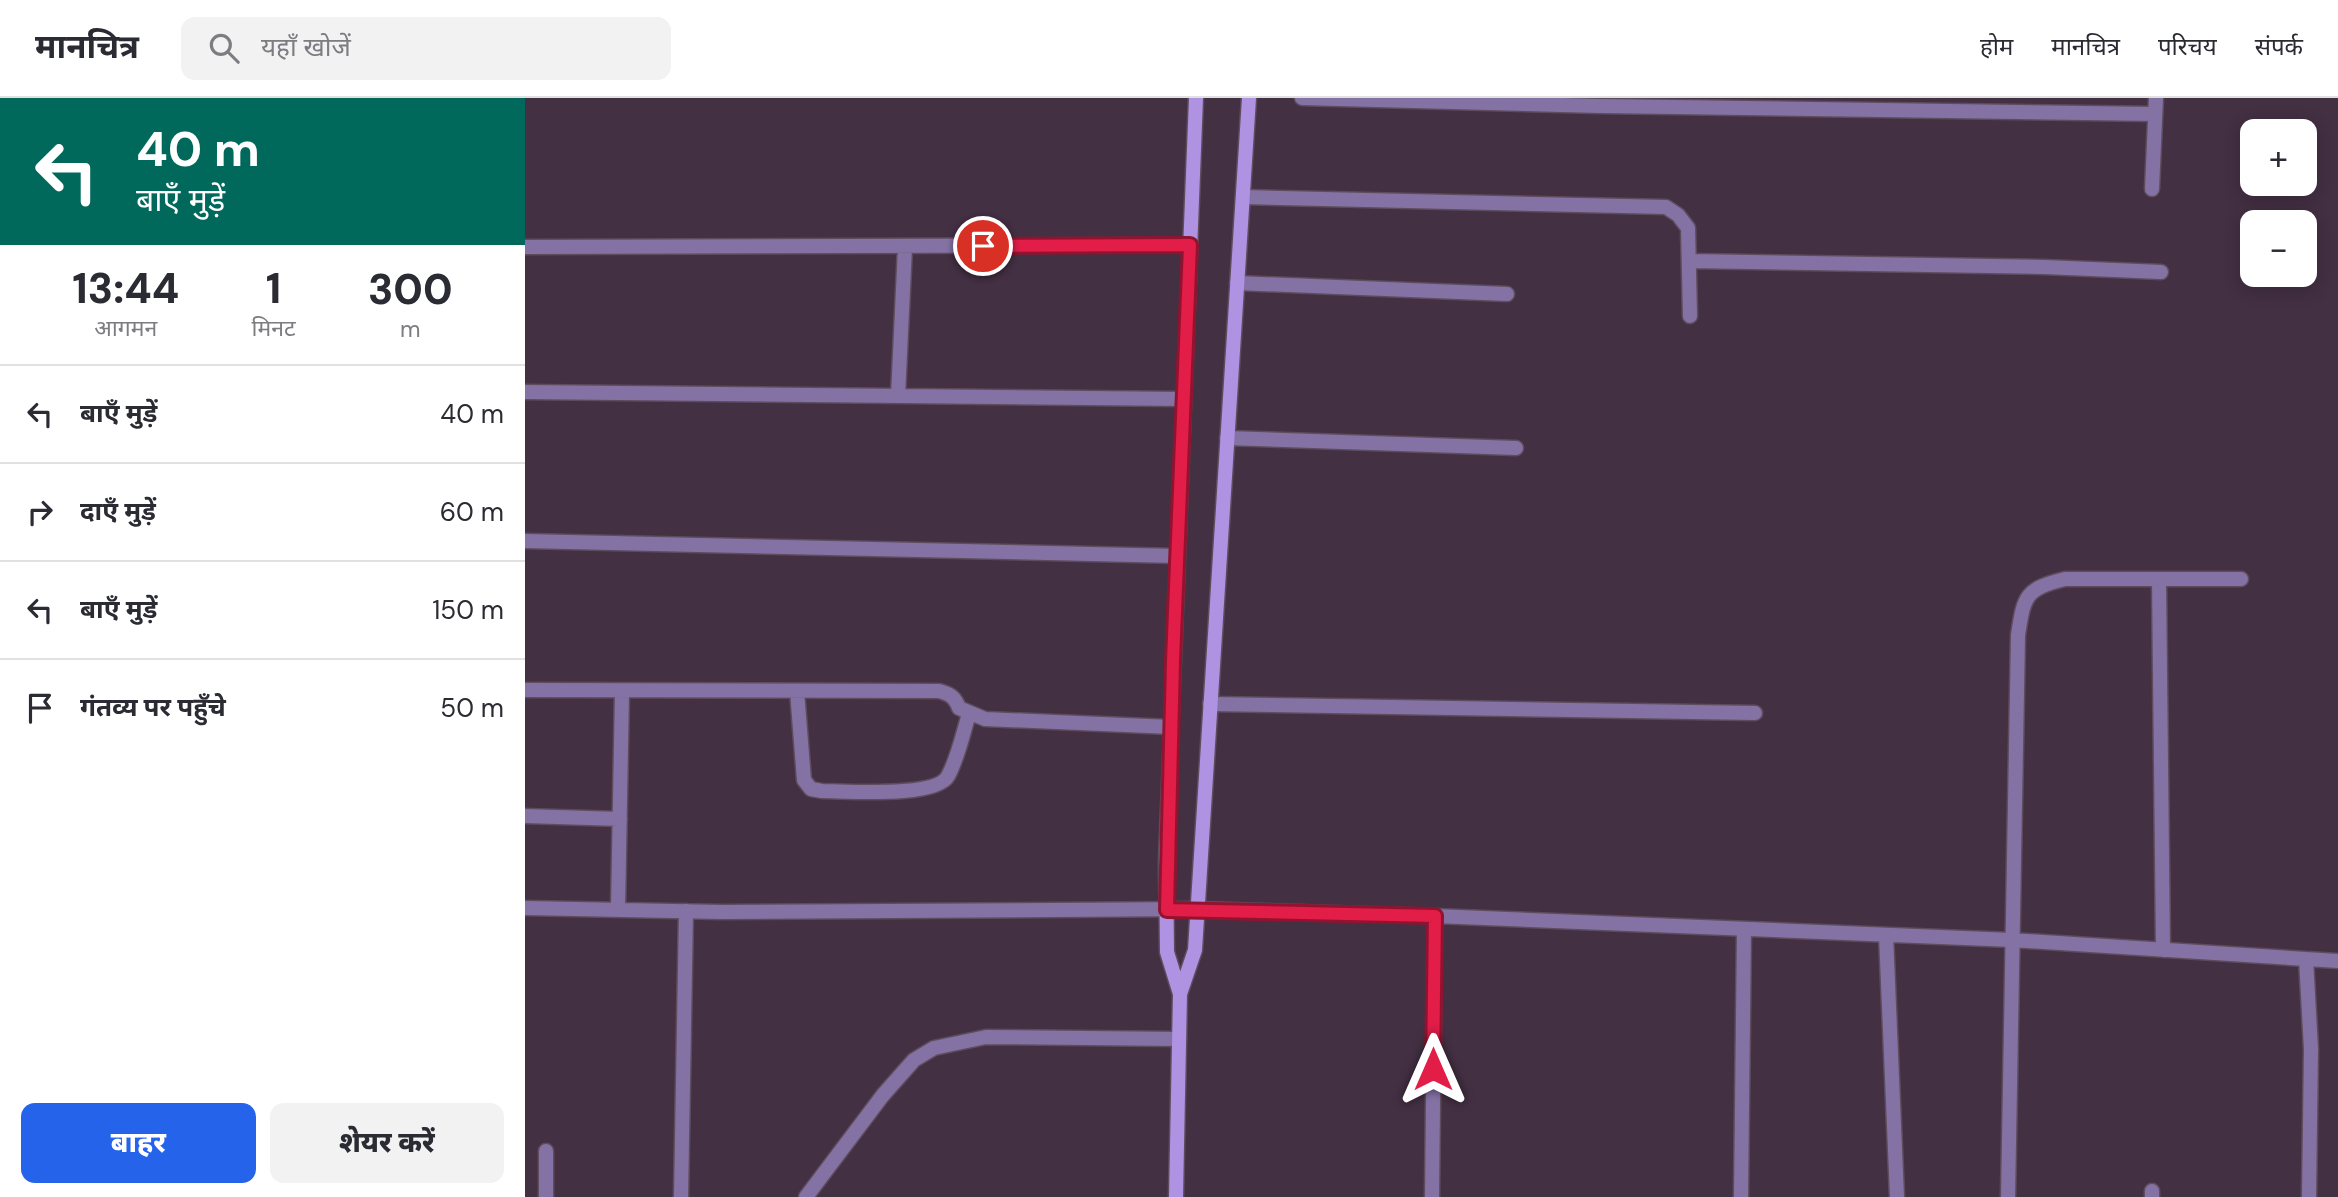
<!DOCTYPE html>
<html lang="hi">
<head>
<meta charset="utf-8">
<style>
  body { margin:0; font-family:"DM Sans","Noto Sans Devanagari",sans-serif; background:#f2f2f3; color:#2b2b33; height:100vh; display:flex; flex-direction:column; font-size:26px; white-space:nowrap }
  * { box-sizing:border-box; margin:0 }
  p { font-size:23px; color:#7c7c81 }
  .icon { flex:none; width:38px; height:38px; fill:none; stroke:currentColor; stroke-width:2; stroke-linecap:round; stroke-linejoin:round }
  .map { position:relative; flex:1; overflow:hidden }
  .panel { display:flex; flex-direction:column; background:#fff; width:525px }
  .panel>* { flex:none }
  .guide { background:#00695c; color:#fff; overflow:hidden }
  .tools { position:absolute; left:1715px; top:21px; display:grid; gap:14px }
  .tools a { display:grid; place-items:center; width:77px; height:77px; border-radius:14px; background:#fff; box-shadow:0 4px 18px #0003; font-size:35px }
  .pin { position:absolute; display:grid; place-items:center; width:60px; height:60px; color:#fff; margin:-30px; border:4px solid #fff; border-radius:50%; box-shadow:0 2px 7px #0007 }
  .me { position:absolute; width:77px; margin:-38px; rotate:0deg; stroke-linejoin:round; filter:drop-shadow(0 0 5px #0008) }
  .turn { display:flex; align-items:center; gap:24px; height:147px; padding:0 21px; font-size:32px }
  .turn .icon { width:91px; height:91px; stroke-width:2.5 }
  .turn b { display:block; font-size:49px; line-height:60px }
  .eta { display:flex; justify-content:space-evenly; align-items:center; height:119px; text-align:center }
  .eta b { font-size:42px; font-weight:800; line-height:49px }
  .button { display:flex; gap:14px; margin-top:auto; padding:14px 21px }
  .button a { flex:1; height:80px; border-radius:14px; background:#2563eb; color:#fff; font-size:28px; font-weight:800; line-height:80px; text-align:center }
  .button a+a { background:#f2f2f3; color:#2b2b33 }
  ul { padding:0; list-style:none }
  li { display:flex; align-items:center; gap:21px; height:98px; padding:0 21px; border-top:2px solid #e1e1e2 }
  li div { flex:1 }
  li b { display:block; font-size:26px }
  li em { font-style:normal }
  header { display:flex; align-items:center; gap:42px; box-sizing:border-box; height:98px; padding:0 35px; background:#fff; border-bottom:2px solid #e1e1e2 }
  header strong { font-size:33px }
  nav { display:flex; gap:38px; margin-inline-start:auto; font-size:24px }
  .search { width:490px; height:63px; background:#f2f2f3; display:flex; align-items:center; gap:18px; box-sizing:border-box; padding:0 24px; border-radius:14px; color:#7c7c81; font-size:26px }
  main { display:flex; flex:1; min-height:0 }
  .map>svg:first-child { display:block }
  .lines { fill:none; stroke-linecap:round; stroke-linejoin:round }
  .street-casing { stroke:#5e4c5e; stroke-width:17 }
  .secondary-casing { stroke:#5e4c5e; stroke-width:17 }
  .street { stroke:#8472a4; stroke-width:14 }
  .secondary { stroke:#af92e1; stroke-width:14 }
  .route-casing { stroke:#92132f; stroke-width:18 }
  .route { stroke:#e11d48; stroke-width:12 }
</style>
</head>
<body>
<header>
<strong>मानचित्र</strong>
<div class="search"><svg class="icon" aria-label="search" viewBox="0 0 24 24"><circle cx="10" cy="10" r="6"/><path d="M15 15l6 6"/></svg>यहाँ खोजें</div>
<nav><a>होम</a><a>मानचित्र</a><a>परिचय</a><a>संपर्क</a></nav>
</header>
<main>
<section class="panel">
<div class="guide">
<div class="turn"><svg class="icon" aria-label="left" viewBox="0 0 24 24"><path d="M17 20v-9H6M10 6l-5 5 5 5"/></svg><div><b>40 m</b>बाएँ मुड़ें</div></div>
</div>
<div class="eta">
<div><b>13:44</b><p>आगमन</p></div>
<div><b>1</b><p>मिनट</p></div>
<div><b>300</b><p>m</p></div>
</div>
<ul>
<li><svg class="icon" aria-label="left" viewBox="0 0 24 24"><path d="M17 20v-9H6M10 6l-5 5 5 5"/></svg><div><b>बाएँ मुड़ें</b></div><em>40 m</em></li>
<li><svg class="icon" aria-label="right" viewBox="0 0 24 24"><path d="M7 20v-9h11M14 6l5 5-5 5"/></svg><div><b>दाएँ मुड़ें</b></div><em>60 m</em></li>
<li><svg class="icon" aria-label="left" viewBox="0 0 24 24"><path d="M17 20v-9H6M10 6l-5 5 5 5"/></svg><div><b>बाएँ मुड़ें</b></div><em>150 m</em></li>
<li><svg class="icon" aria-label="arrive" viewBox="0 0 24 24"><path d="M6 21V4h12l-3 4 3 4H6"/></svg><div><b>गंतव्य पर पहुँचे</b></div><em>50 m</em></li>
</ul>
<div class="button"><a>बाहर</a><a>शेयर करें</a></div>
</section>
<div class="map">
<svg width="1813" height="1099" viewBox="0 0 1813 1099">
  <rect width="100%" height="100%" fill="#433043"/>
  <g class="lines">
    <g class="street-casing">
      <path id="street" d="M777,0l298,8 555,8
        M1627,91l4,-91
        M718,99l423,10 12,8 10,13 2,88
        M0,149l665,-2
        M1165,163l354,6 117,5
        M712,185l270,11
        M0,294l658,7
        M373,298l7,-149
        M702,340l289,10
        M0,443l652,15
        M1634,481l4,371
        M0,592l414,1c11,3 16,6 20,17l26,11 186,8
        M272,593l7,89 7,9 11,2c26,0 114,7 126,-15 10,-18 15,-43 21,-62
        M685,606l545,9
        M0,718l95,3
        M0,810l196,4 476,-3 238,7 577,24 326,21
        M93,812l4,-218
        M1361,837l11,262
        M1781,861l5,90 -2,148
        M1627,1093v6
        M21,1099v-46
        M156,1099l5,-286
        M281,1099l77,-102 31,-35 20,-12 52,-11 193,2
        M907,1099l3,-281
        M1216,1099l3,-268
        M1483,1099l10,-562c6,-39 7,-46 47,-56h176"/>
    </g>
    <g class="secondary-casing">
      <path id="secondary" d="M655,896l-13,-42 -1,-91 30,-763
        M651,1099l4,-203 15,-44 54,-852"/>
    </g>
    <use href="#street" class="street"/>
    <use href="#secondary" class="secondary"/>
  </g>
  <g class="lines">
    <g class="route-casing">
      <path id="route" d="M458,148l207,-1 -17,416 -6,249 268,6 -2,153"/>
    </g>
    <use href="#route" class="route"/>
  </g>
</svg>
<div class="tools">
<a>+</a>
<a>−</a>
</div>
<div class="pin" style="left:458px;top:148px;background:#d93025"><svg class="icon" aria-label="arrive" viewBox="0 0 24 24"><path d="M6 21V4h12l-3 4 3 4H6"/></svg></div>
<svg class="me" style="left:908px;top:971px" viewBox="-20 -20 40 40"><path d="M0-17L14 15 0 8-14 15z" fill="#e11d48" stroke="#fff" stroke-width="4"/></svg>
</div>
</main>
</body>
</html>
